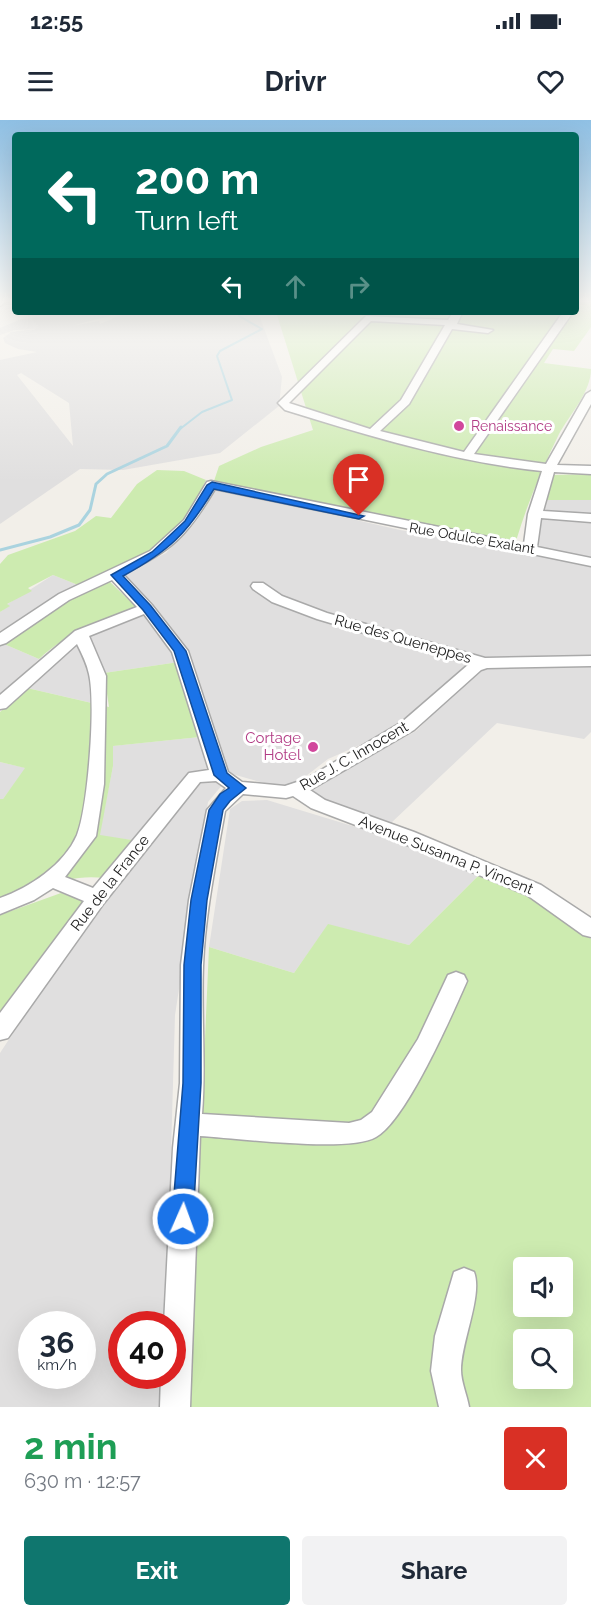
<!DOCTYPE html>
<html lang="en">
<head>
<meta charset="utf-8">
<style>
  body { margin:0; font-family:Raleway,sans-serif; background:#f2f2f3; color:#1f2937; height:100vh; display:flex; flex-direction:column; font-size:22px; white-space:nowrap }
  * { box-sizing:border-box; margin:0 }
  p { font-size:20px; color:#747a83 }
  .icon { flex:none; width:33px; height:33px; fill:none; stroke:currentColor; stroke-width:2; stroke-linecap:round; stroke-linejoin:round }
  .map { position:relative; height:1287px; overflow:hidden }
  .sheet { display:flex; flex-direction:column; background:#fff; flex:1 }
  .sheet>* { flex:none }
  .banner { position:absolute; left:12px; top:12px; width:567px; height:183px; border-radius:6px; box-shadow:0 6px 24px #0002; background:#00695c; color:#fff; overflow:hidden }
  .tools { position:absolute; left:513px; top:1137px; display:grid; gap:12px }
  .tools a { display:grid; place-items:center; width:60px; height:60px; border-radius:6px; background:#fff; box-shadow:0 6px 24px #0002; font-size:30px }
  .speed { position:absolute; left:18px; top:1191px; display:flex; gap:12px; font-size:30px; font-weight:700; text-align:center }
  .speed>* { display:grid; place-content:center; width:78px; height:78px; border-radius:50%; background:#fff; box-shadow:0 6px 24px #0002; line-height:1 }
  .speed small { font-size:15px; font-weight:400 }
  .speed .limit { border:9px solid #d22; background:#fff; color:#111 }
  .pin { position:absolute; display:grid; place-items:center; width:51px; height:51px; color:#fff; margin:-62px -26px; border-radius:50% 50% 50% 0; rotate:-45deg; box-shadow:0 0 6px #0007 }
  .pin .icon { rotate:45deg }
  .me { position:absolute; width:66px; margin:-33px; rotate:2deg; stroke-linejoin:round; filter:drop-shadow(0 0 4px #0008) }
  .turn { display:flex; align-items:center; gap:21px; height:126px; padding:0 24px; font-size:27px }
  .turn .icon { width:78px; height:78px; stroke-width:2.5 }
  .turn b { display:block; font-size:42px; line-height:51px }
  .lanes { display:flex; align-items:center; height:57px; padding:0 24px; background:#0003; justify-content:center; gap:30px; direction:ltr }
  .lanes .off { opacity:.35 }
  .round { display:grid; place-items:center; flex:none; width:63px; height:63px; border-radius:6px; background:#f2f2f3 }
  .summary { display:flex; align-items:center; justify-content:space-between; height:102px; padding:0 24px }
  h1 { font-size:36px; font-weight:700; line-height:45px; color:#1e9e55 }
  .cta { display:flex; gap:12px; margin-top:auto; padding:12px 24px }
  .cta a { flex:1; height:69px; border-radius:6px; background:#0f766e; color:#fff; font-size:24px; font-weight:700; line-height:69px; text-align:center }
  .cta a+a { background:#f2f2f3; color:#1f2937 }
  .status { display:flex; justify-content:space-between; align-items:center; height:42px; padding:0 30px; background:#fff; direction:ltr }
  .status svg { height:16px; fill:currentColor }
  header { display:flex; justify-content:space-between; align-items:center; height:78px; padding:0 24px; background:#fff; font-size:27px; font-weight:700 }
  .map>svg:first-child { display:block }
  .residential { fill:#e0dfdf; fill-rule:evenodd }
  .grass { fill:#cdebb0; fill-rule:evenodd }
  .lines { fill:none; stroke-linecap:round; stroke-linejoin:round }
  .stream-far1 { stroke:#aad3df; stroke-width:2 }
  .stream { stroke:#aad3df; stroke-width:3 }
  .minor-casing { stroke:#a9a9a9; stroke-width:3 }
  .minor { fill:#fff; fill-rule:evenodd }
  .route { fill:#1a73e8; stroke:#114b97; stroke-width:1.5 }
  .hotel-dot { fill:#d1479c; stroke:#fff; stroke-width:2 }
  .labels { text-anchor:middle; stroke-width:6; stroke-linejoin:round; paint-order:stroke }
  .far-hotel-label { font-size:14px; fill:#b23c85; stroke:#fff; text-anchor:start }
  .far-street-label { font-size:14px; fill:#222; stroke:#fff }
  .street-label { font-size:15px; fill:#222; stroke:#fff }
  .hotel-label { font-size:15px; fill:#b23c85; stroke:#fff; text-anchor:end }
</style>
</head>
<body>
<div class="status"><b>12:55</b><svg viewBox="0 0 49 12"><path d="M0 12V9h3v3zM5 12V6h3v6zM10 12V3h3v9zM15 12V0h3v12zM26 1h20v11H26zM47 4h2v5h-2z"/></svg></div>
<header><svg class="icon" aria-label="menu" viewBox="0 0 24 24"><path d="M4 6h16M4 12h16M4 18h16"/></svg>Drivr<svg class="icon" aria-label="heart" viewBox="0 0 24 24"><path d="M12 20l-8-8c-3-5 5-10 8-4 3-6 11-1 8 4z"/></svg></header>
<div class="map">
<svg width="591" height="1287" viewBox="0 0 591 1287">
  <rect width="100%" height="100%" fill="#f2efe9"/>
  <path class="residential" d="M87,192h38l-54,14 28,-5 1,3 28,-12h130l24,65 -3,29 -59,47 -97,17 -43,-1 -80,55v-164l37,-8 -19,-3 -13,-6 -2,-5 8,-6 25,-3 -21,1 -15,5v-7l21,-9zM21,253l48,30 4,43 -56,-71z
    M215,368l185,42 117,20 74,17v92l-114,1 -74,66 -75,33 -40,31 -63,-18 -32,-103 -12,-27 -57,-68 42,-21 31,-34z
    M545,380h46v13l-50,-3z
    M541,395l50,4v40l-55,-11z
    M53,455l25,10 -78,46v-19l9,-6 -3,-1z
    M146,493l33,49 -75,11 -16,-39z
    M80,520l16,38 -4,25 -65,-15z
    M4,524l35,15 -39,38v-51z
    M591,547v65l-7,7 -87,-16 -106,100 -88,-30 113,-62 64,-63z
    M200,617l15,36h-22l-61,67 -33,-4 14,-70 -1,-20z
    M0,642l26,6 -23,31h-3z
    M202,661l21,3 -15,18 -33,213 -9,309h-44v52h42l-1,31h-163v-354l102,-154 75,-96zM32,1204h50v52h-50z
    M267,680l138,42 73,34 -69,69 -81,-20 -34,48 -85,-26 21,-138 12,-8z"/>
  <path class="grass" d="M576,181h15v26l-17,24 -21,-2 -9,14 47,6c0,23 -21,45 -32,65 -17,35 -32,70 -43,107l-127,-21 -175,-39 5,-15 42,-19 52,-17 -36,-115 4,-3h295z
    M157,350l27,1 22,9 -17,35 -38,37 -73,33 -25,-10 -25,13 4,3 -25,13 3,2 -10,6v-48l8,-9 67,-24 21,-15 15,2 26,-34z
    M591,354v26h-46l8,-25z
    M108,460l30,29c-36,13 -71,23 -99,50l-35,-15 55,-39z
    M179,542l4,29 17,46 -87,9v20l-13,69 32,5 -27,38c-41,-5 -68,13 -105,28v-107h3l22,-31 -25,-6v-50l27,-24 82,19 -5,-34z
    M478,756l50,19 63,44v468h-402l20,-460 85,26 34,-49 81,21zM524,1148h38v38h-38zM524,1220h38v38h-38z
    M61,773l22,8 -83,117v-103z"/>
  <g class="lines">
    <path class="stream-far1" d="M180,309l22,-17 30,-12 -15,-44 3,-5 42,-22 -23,-13 1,-4"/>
    <path class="stream" d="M0,430l50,-13 29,-12 11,-15 6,-26 11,-10 60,-28 14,-19"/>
    <g class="minor-casing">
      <path id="minor" d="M0,181h7l-7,5z
        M453,192l9,1 -5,11 36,6 -5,3 -36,-4 -43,75 -29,27 84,21 99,-140h10l-99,142 72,10 40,-70 5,-3v13l-34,61 34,1v8l-37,-2 -11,39 48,3v8l-50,-4 -4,29 54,11v8l-376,-77c-28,47 -43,62 -92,85l29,31 36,46 40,121 14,10 43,4 21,-7 96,-57 67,-58 -152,-45 -45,-17 -19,-13 -2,-3 2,-3h10l19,13 45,17 158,45 106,-2v10l-104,2 -6,2 -67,60 -104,60 15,10 89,32 127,53 50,33v19l-8,-2 -56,-40 -127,-53 -89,-34 -18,-12 -7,2 -43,-4 -18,17c-9,51 -20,103 -22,155 -2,49 3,99 -1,148l147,9 12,-3 11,-8 46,-73 30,-64 8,-3 8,3 3,6c-15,34 -61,140 -91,156 -27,16 -140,1 -176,-1l-10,271h-30l1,-31h11v-52h-8l9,-176 7,-65 1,-118 8,-65 18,-90 19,-22 -10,-7 -16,1 -96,121 -96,135 -8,2v-27l84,-112 -31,-13 -19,12 -34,14v-16c29,-10 64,-33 77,-63 11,-28 19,-131 12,-161 -2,-10 -7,-20 -12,-30l-71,64 -6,1v-14l75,-64 62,-24 -25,-27 -43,20 -63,43 -6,2v-12l59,-39 91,-43 34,-31 23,-38 4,-1 313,63 4,-30 14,-43c-88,-9 -173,-35 -257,-61l-7,-7 88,-87 82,4zM371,201l74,4 -44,75 -31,29 -81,-26zM144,494l28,38 37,118 -20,3 -96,115 -28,-11 31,-41 8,-52 2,-108 -17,-40z
        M464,1148l10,4c9,23 -13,70 -13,98 0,12 6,25 8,37h-30l-8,-36 4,-35 19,-64z"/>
    </g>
    <use href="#minor" class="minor"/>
  </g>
  <linearGradient id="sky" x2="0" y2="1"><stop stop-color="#8fc0e4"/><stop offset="0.5" stop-color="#f9f8f5"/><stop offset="1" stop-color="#f9f8f5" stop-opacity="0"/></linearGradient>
  <rect width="591" height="362" fill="url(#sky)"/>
  <path class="route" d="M212,362l152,34 -5,3 -145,-30c-27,45 -45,62 -91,87l28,30 35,45 41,122 19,15 -16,13 -7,9 -16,90 -6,65v118l-8,136 -3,7 -7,3 -8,-3 -3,-7 11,-136 1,-118 7,-65 18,-90 11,-16 9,-6 -15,-13 -40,-124 -31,-41 -32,-35 41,-23 33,-31 22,-36z"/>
  <g class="hotel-dot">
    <circle cx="459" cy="306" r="6"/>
    <circle cx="313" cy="627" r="6"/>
  </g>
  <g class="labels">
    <g class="far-hotel-label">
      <text x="471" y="311">Renaissance</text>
    </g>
    <g class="far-street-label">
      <text transform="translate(472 418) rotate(10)" y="5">Rue Odulce Exalant</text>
    </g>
    <g class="street-label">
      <text transform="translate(403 519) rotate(16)" y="5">Rue des Queneppes</text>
      <text transform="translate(354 636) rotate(-30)" y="5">Rue J. C. Innocent</text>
      <text transform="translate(446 735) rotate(22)" y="5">Avenue Susanna P. Vincent</text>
      <text transform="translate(110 763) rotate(-52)" y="5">Rue de la France</text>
    </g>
    <g class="hotel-label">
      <text x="301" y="623">Cortage<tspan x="301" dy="17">Hotel</tspan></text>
    </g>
  </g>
</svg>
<div class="tools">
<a><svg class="icon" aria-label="sound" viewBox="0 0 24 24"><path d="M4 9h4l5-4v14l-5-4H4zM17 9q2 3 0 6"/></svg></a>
<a><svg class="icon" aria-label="search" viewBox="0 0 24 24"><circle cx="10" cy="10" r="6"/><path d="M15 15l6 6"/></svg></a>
</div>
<div class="speed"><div>36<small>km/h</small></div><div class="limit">40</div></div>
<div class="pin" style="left:359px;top:396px;background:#d93025"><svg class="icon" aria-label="arrive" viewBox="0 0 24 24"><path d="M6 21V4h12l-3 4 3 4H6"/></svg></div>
<svg class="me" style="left:183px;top:1099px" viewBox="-20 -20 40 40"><circle r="17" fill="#1a73e8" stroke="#fff" stroke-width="3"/><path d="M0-11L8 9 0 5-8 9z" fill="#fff"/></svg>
<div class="banner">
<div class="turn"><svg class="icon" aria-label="left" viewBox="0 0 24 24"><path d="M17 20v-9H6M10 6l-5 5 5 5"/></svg><div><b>200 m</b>Turn left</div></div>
<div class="lanes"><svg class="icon" aria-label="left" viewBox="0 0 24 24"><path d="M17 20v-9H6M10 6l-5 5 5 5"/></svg><svg class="icon off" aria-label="ahead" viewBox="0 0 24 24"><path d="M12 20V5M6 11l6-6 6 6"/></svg><svg class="icon off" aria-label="right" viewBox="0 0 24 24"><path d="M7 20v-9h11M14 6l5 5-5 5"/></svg></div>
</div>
</div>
<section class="sheet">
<div class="summary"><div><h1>2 min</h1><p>630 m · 12:57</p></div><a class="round" style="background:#d93025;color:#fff"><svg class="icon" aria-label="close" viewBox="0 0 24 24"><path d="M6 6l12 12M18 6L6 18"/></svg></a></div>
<div class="cta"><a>Exit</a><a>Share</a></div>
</section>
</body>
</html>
